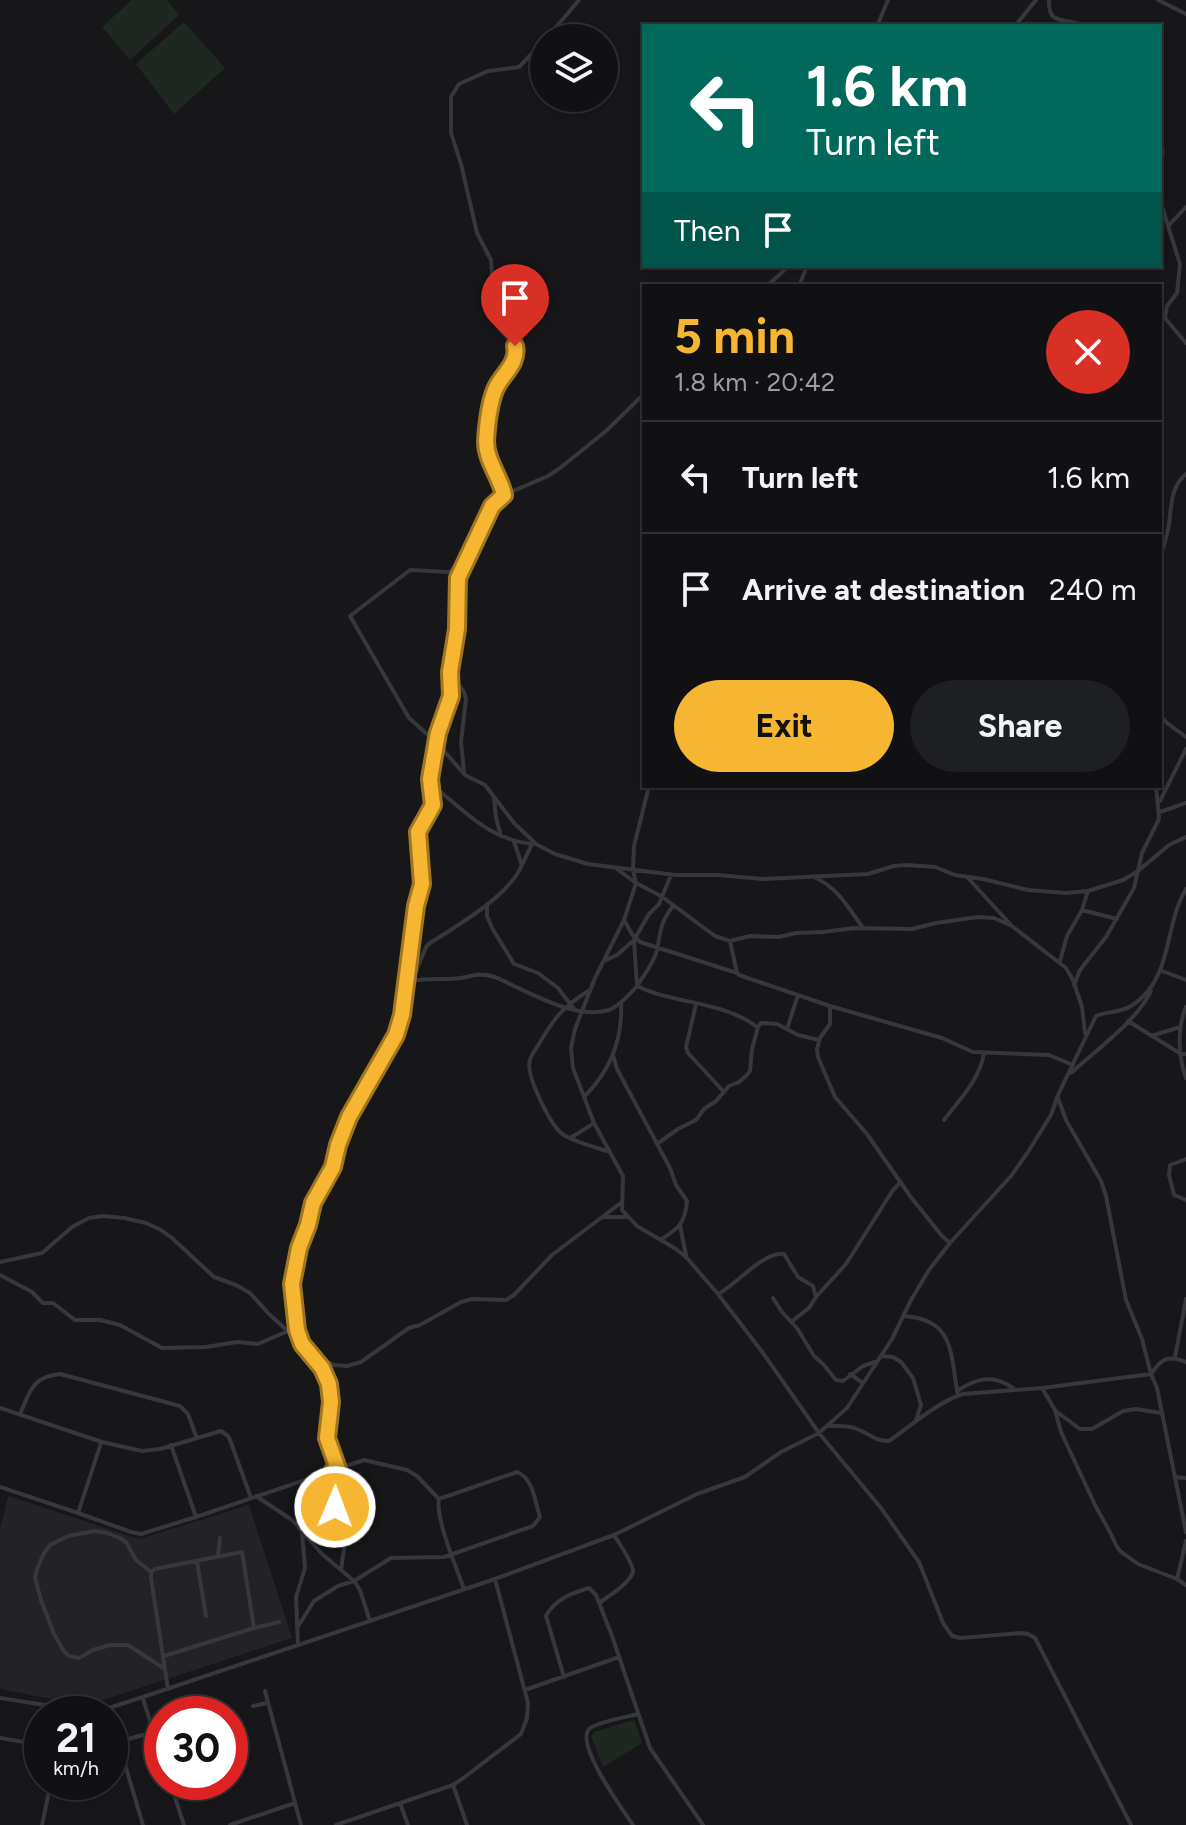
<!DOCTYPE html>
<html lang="en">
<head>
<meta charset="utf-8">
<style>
  body { margin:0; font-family:Figtree,sans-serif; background:#1e1f21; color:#f1f3f6; height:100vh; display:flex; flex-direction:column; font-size:30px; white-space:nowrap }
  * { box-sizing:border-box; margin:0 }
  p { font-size:26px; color:#9c9da0 }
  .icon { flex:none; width:44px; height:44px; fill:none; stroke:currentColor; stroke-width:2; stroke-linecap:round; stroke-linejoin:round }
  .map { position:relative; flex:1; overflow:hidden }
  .sheet { position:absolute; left:642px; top:284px; width:520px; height:504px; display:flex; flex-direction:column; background:#111113; border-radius:0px; box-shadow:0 2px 6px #0004,0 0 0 2px #303133 }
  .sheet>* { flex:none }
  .banner { position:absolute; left:642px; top:24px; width:520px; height:244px; border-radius:0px; box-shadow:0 2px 6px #0004,0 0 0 2px #303133; background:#00695c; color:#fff; overflow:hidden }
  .buttons { position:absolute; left:530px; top:24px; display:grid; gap:16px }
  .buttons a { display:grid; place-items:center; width:88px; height:88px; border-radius:50%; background:#111113; box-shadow:0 2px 6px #0004,0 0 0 2px #303133; font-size:40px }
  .speed { position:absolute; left:24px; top:1696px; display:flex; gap:16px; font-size:40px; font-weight:700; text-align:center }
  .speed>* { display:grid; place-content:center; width:104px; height:104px; border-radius:50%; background:#111113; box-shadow:0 2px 6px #0004,0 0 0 2px #303133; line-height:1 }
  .speed small { font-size:20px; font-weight:400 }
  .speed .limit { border:12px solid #d22; background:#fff; color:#111 }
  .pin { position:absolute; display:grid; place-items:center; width:68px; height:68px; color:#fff; margin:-82px -34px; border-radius:50% 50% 50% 0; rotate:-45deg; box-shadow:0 0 8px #0007 }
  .pin .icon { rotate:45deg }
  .me { position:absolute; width:88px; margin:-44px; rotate:1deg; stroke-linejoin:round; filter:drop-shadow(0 0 6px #0008) }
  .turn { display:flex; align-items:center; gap:28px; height:168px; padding:0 32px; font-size:36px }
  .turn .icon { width:104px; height:104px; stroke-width:2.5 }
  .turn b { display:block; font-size:56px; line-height:68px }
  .then { display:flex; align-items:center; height:76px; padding:0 32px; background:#0003; gap:16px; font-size:30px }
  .round { display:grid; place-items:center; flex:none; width:84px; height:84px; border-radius:42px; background:#1e1f21 }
  .headline { display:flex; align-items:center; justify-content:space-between; height:136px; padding:0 32px }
  h1 { font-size:48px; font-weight:700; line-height:60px; color:#f6b631 }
  .button { display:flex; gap:16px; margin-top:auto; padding:16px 32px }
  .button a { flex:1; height:92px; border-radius:48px; background:#f6b631; color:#111; font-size:32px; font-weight:700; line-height:92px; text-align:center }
  .button a+a { background:#1e1f21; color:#f1f3f6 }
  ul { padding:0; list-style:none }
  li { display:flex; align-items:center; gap:24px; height:112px; padding:0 32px; border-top:2px solid #303133 }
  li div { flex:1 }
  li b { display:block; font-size:30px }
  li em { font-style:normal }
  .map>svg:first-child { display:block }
  .built { fill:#232226 }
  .green { fill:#1e2720 }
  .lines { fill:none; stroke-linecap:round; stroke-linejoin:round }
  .street { stroke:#37383e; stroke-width:4 }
  .route-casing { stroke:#a07620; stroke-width:20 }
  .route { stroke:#f6b631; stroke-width:14 }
</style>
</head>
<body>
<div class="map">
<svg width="1186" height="1825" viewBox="0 0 1186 1825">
  <rect width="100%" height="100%" fill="#171719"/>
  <path class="built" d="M8,1496l131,43 110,-34 43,133 -198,65 -31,-2 -63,-12v-160z"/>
  <path class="green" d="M132,0h35l12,15 -49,45 -28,-33z
    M184,22l41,46 -51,46 -38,-50z
    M634,1720l8,23 -39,24 -12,-31 3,-4z"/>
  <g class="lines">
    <path class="street" d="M1049,0c-1,28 17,16 34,26
      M1158,0l28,14
      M877,26l11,-26
      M1015,26l21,-26
      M547,38l32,-38
      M1160,139l3,13 -3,12
      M1160,200l20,64 -3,29 -10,13 -2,12 21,25
      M1169,225l17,-18
      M767,286l22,-20
      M799,286l8,-20
      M504,494l-2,-8 -12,-24 -4,-17 7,-51 22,-37 1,-7 -1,-4 -15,-16 -7,-11 -3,-20 2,-27 -1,-12 -14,-27 -16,-69 -10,-31v-36l8,-13 29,-13 31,-4 25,-26
      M1160,555c4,-8 6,-16 8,-25 4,-21 1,-42 18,-56
      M463,566l-15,6 -38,-2 -60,46 59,102 28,25 28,32 20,10 29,38 22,21 19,10 33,10 87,11h42l46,4 105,-5 26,-8 13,-1 28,2 20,8 28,4 45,11 38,3 22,-2 35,-11 15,-9 31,-26 17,-8
      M451,674l13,18 2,7 -5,43 3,30
      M1160,715l7,8 19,14
      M432,785c33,26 59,57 104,59
      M649,786l-15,60 -1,24 3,13 -12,37 -29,58 -20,51 -4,19 2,20 21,55 29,53 -1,34 15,16 39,23 10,8 32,37 45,59 56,80 62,75 38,54 24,61 9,13 8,2 62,-5 6,1 7,4 96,187
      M494,798l2,20 5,18
      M1160,801l26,-52
      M1160,812l26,-9
      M523,863l9,-19
      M617,869l19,14 25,13 54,40 15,5 20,-5 29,1 17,-4 27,-1 31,-4 58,1 24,-6 42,-6 16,1 18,8 54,42 7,12 9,27 3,26
      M816,878c22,10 33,31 47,50
      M968,878l43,47
      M487,904v12l5,12 22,36 24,9 20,15 16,21
      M673,906c-13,17 -12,24 -16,44 -3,13 -13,25 -20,36 36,18 87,15 120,41
      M1082,910l35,9
      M624,920l8,14 8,8 97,31
      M730,941l7,32 2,2 91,31v18l-10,14 -3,11 1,8 17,40 32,37 43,62 32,40 8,7
      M604,961l13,-6 17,-15 15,-26 10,-10 12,-29
      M1060,961l7,-25 15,-26 6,-19
      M1162,971l24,9
      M411,981c17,-3 33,-1 50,-3 11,-2 19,-5 30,-2 8,2 15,6 23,10 26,12 65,33 95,24 10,-4 21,-16 28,-24l-3,-46
      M412,981l14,-34 4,-4c28,-18 79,-47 92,-78l-8,-23
      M1074,985l6,-15 26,-33 28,-49 8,-35 17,-34 -3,-33
      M588,991c-25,16 -34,27 -49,53 -3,5 -8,11 -9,16 -5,15 20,63 31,73 10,8 34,14 46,18
      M696,1004l-10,43 2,6 35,38
      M830,1006l112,32 31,14 76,3 24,10
      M1186,1007c-9,21 -8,49 0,71
      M1128,1021l53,33h5
      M787,1029l11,-34
      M1151,1036l29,-9
      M613,1055l4,14 53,99 6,17 11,16c-2,22 -8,27 -25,38
      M1071,1073c25,-23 66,-52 80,-82
      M584,1097c26,-26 39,-58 37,-95
      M1058,1098l8,22 35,61 5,15 20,104 16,39 9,35 6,14 29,144
      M944,1120c16,-21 36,-41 40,-67
      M572,1137l22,-14
      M657,1144l21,-15 18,-9 8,-11 12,-8 13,-15 10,-4 7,-6 4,-5 2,-22 6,-22 3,-4 16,1 21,11 21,5
      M1186,1159l-16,6 -1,10 5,20 12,5
      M604,1217h23
      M680,1226l6,29
      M0,1262l42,-9 30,-26 17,-9 14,-2 21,2 22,5 15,7 11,8 42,39 22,8 14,8 19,21 33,30 20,24 7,16 2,18 -4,36 11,31
      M0,1275l32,17 11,11h10l22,17h25l20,5 42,23 44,-1 31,-5 21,2 30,-13
      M718,1294c18,-9 46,-43 66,-40l14,23 15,9 3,11 -7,11 -18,14
      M816,1297l30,-33 47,-74 8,-8
      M773,1298l9,14 15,16 17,28 10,9 12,15 7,1 20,-15 12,-4
      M903,1316c53,3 47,39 55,80
      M302,1344l-5,-14 -5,-46 7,-36 9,-23 5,-22 20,-36 5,-22 11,-28 47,-82 6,-20 14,-109 6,-22 -4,-52 15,-27 -3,-26 8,-46 13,-37 -1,-24 7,-43 2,-54 24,-48 6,-16 8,-11 7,-5 44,-19 12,-8 46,-37 38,-37
      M313,1356l21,9 13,1 14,-4 48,-34 11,-3 41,-23 11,-3 34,1 8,-5 38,-40 70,-53
      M882,1356l11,1 8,5 12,16 8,27 -5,15
      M1175,1357l11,-58
      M850,1374l13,9
      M1042,1388l13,22 6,22 35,75 14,25 6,13 4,6 18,13 39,15 9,6
      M957,1391c20,-13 36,-17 56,-3
      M0,1408l102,34 40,9 18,-2 61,-18 7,5 2,4 21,58
      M1057,1412l23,17h12l31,-18 13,-2 25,4
      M20,1414c10,-23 12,-37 40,-40l120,32 8,8 8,22
      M829,1426c9,0 20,-1 28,3 13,5 17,12 32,12 23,-16 47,-38 74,-47l79,-6 109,-14c11,-16 16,-19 35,-12
      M171,1445l25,72
      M333,1471l3,48 8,30 -3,21
      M1175,1477l11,1
      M0,1487l78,26 53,19 10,2 55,-17 168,-57 43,10 10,6 22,23 78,-27c16,6 18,29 23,45l-7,9 -89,31 -53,1 -37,23 -16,5 -24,15 -17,27
      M256,1496l36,24 30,34 32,27 6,9 10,31
      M439,1499c-4,19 18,70 25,90
      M78,1513l23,-70
      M218,1556l2,-18
      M197,1561l9,55
      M151,1572l-15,-12 -10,-18 -6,-4 -13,-5 -12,-2 -27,5 -18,9 -6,8 -7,16 -2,9 6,22 13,34 9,16 6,6 10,2 14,-8 17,-5h18l37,24
      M1177,1579l9,-38
      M599,1603c9,-6 33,-21 34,-32 0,-8 -14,-28 -19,-36
      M298,1645l-2,-48 9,-29 -3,-36
      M164,1656l90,-28 25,-6
      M564,1677l-18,-61c9,-17 26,-23 43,-28l7,7 16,41 38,112 53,77
      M168,1689l-17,-111v-6l4,-3 87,-17 12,76
      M525,1690l94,-33
      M265,1691l36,134
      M0,1698l83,13 23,-2 37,-12 352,-118 119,-44 83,-41 48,-17 36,-25 38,-19 28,-25 45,-69 19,-39 18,-30 21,-27 61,-67 17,-24 23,-37 7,-20 38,-79c11,-5 24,-3 35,-10 43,-27 32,-79 55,-117
      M143,1699l19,58
      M253,1706l14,-3
      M0,1738l42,7
      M118,1741l25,84
      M110,1744l44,-12
      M170,1782l14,43
      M453,1785l14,40
      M400,1803l8,22
      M42,1825l9,-43
      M230,1825l65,-22
      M336,1825l117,-40 9,-6 59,-45 6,-16 1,-15 -33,-124
      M633,1825c-10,-15 -58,-80 -44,-96 7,-7 38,-12 49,-15"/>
  </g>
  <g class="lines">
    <g class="route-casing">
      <path id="route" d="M335,1507l-2,-36 5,-2 -11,-31 4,-36 -2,-18 -7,-16 -20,-24 -5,-14 -5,-46 7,-36 9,-23 5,-22 20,-36 5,-22 11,-28 47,-82 6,-20 14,-109 6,-22 -4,-52 15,-27 -3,-26 8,-46 13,-37 -1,-24 7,-43 1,-51 34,-72 12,-11c-4,-19 -18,-34 -18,-54 1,-16 3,-36 9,-51 6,-15 24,-26 20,-44"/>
    </g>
    <use href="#route" class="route"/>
  </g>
</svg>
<div class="buttons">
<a><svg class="icon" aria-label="layers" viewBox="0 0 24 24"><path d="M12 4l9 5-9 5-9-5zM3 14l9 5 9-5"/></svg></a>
</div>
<div class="speed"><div>21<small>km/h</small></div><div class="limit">30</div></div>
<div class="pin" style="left:515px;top:346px;background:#d93025"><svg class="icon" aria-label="arrive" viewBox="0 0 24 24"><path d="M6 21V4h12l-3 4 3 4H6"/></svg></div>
<svg class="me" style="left:335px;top:1507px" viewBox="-20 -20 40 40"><circle r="17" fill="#f6b631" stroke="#fff" stroke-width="3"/><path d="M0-11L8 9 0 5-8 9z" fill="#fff"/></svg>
<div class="banner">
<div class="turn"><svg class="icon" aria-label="left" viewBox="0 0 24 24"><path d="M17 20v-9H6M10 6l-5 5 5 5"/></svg><div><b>1.6 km</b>Turn left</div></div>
<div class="then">Then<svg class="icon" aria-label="arrive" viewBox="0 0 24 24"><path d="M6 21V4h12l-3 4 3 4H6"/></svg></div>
</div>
<section class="sheet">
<div class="headline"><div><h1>5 min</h1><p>1.8 km · 20:42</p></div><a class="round" style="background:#d93025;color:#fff"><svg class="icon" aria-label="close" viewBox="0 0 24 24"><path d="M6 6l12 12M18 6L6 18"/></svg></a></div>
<ul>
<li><svg class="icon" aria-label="left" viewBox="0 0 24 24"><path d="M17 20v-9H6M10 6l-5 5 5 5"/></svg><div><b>Turn left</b></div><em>1.6 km</em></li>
<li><svg class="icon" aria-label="arrive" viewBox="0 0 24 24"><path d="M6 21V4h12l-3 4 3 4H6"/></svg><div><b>Arrive at destination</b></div><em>240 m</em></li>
</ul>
<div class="button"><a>Exit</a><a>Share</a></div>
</section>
</div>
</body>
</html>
